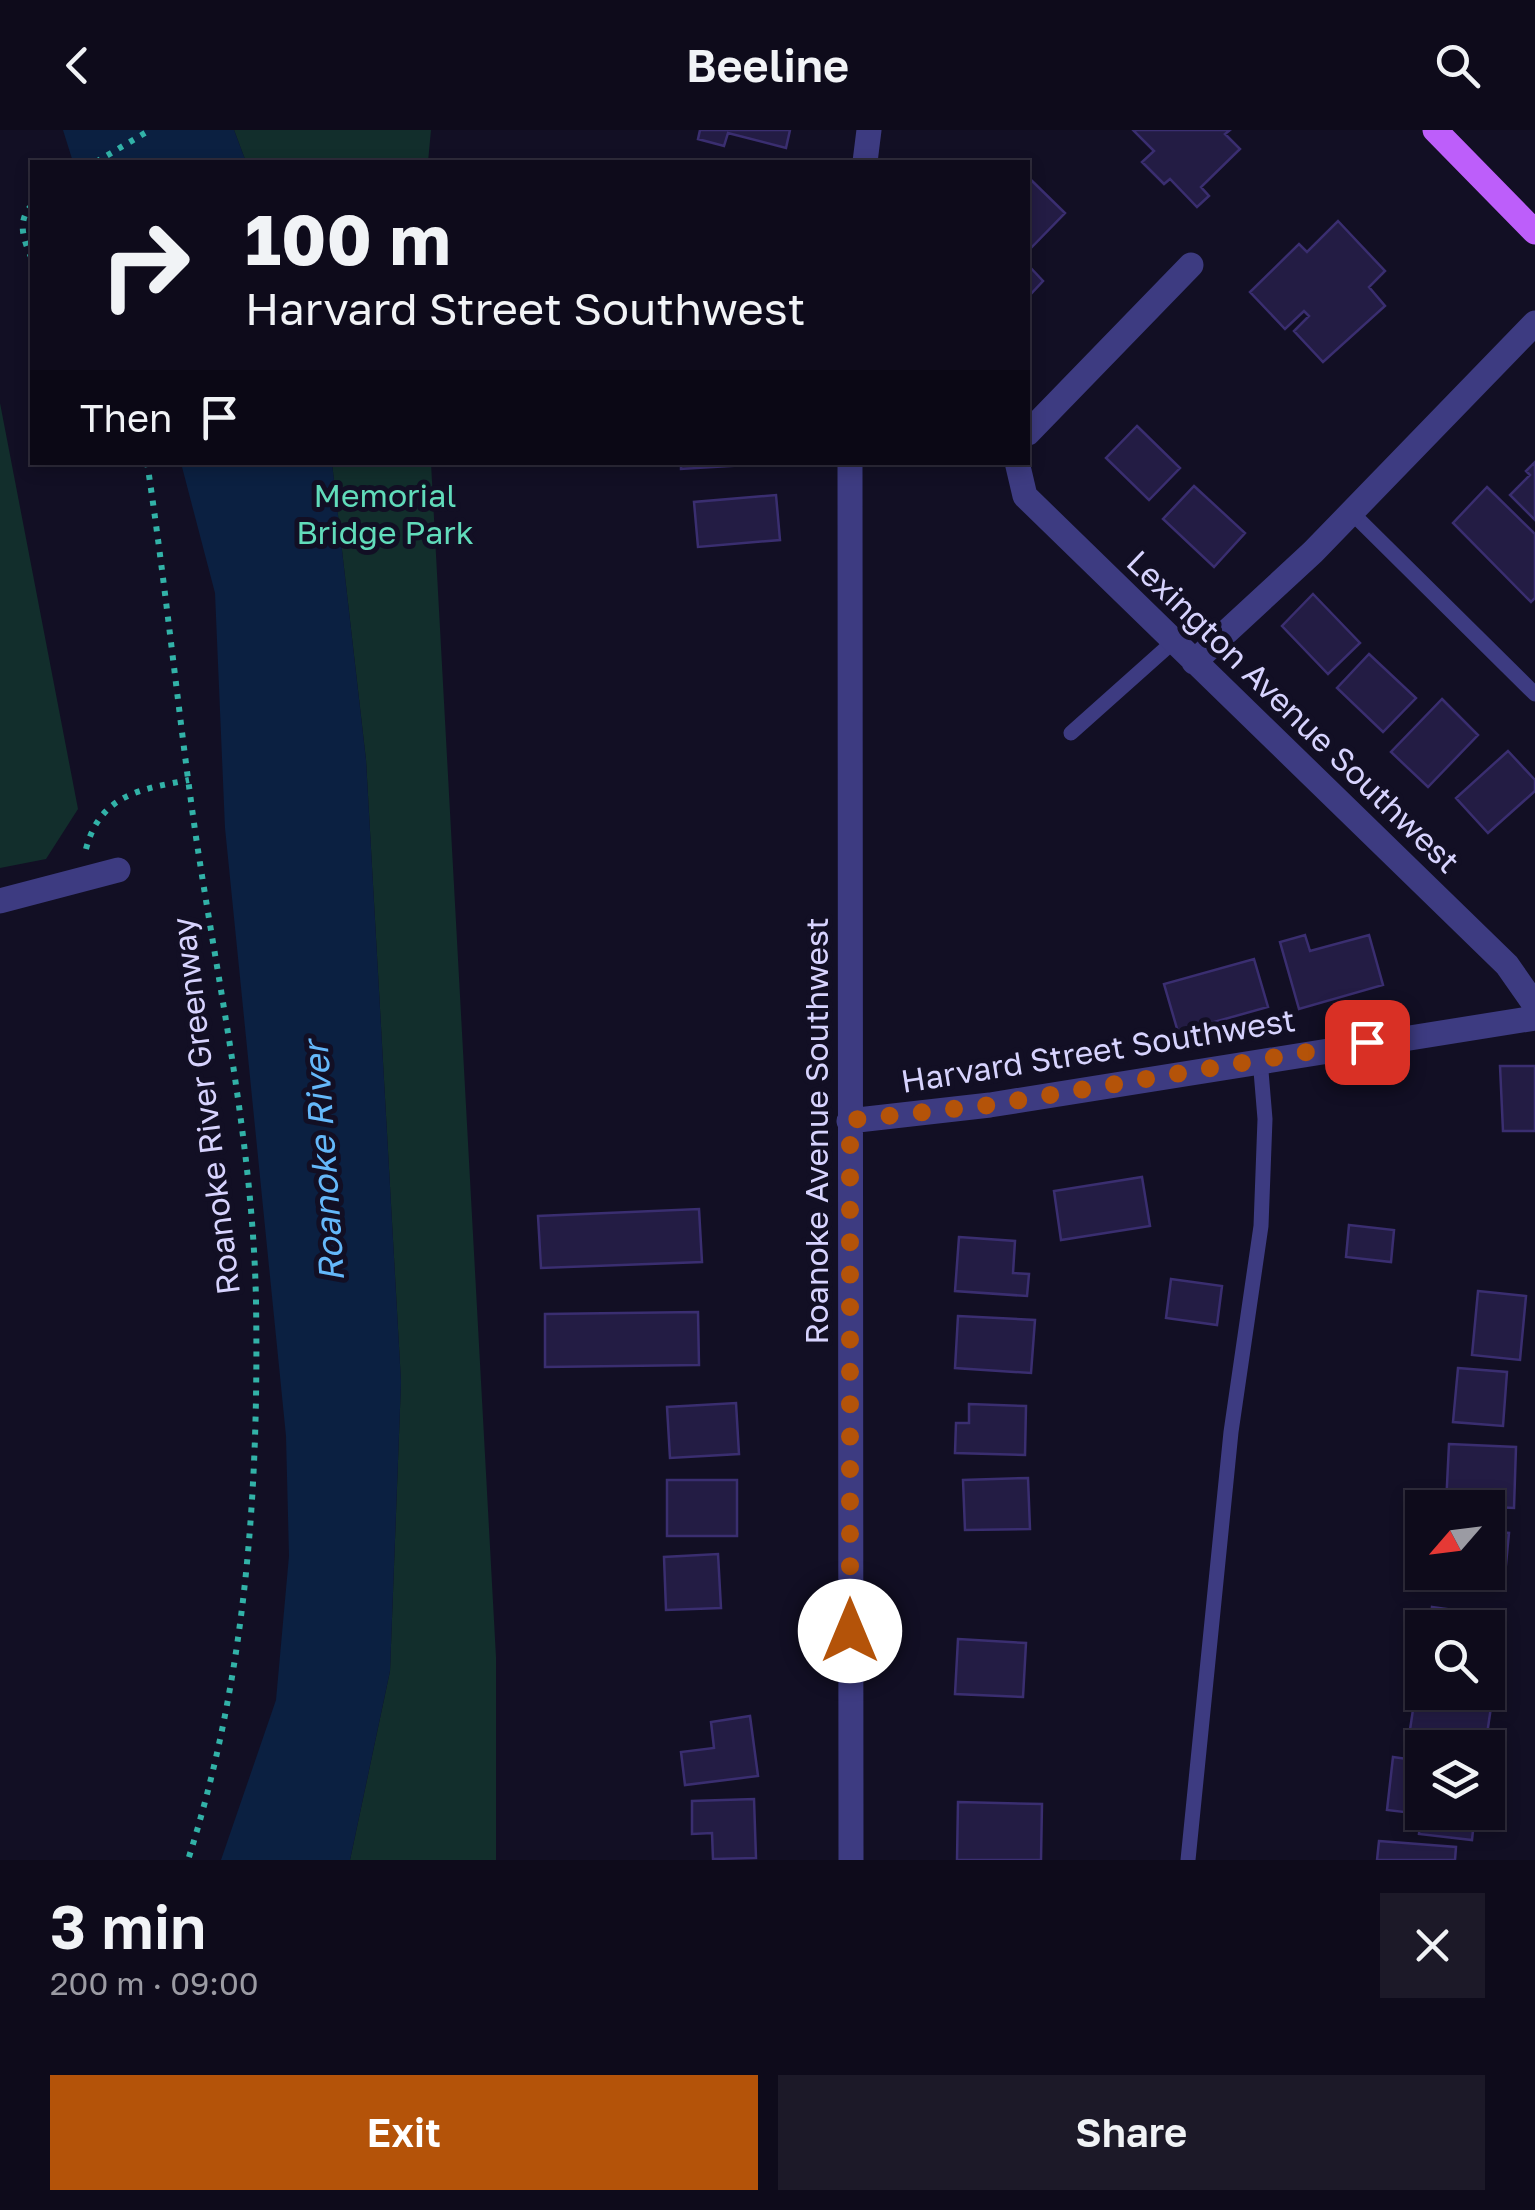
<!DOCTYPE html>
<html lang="en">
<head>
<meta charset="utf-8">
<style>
  body { margin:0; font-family:"Golos Text",sans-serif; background:#1c1928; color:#f1f3f6; height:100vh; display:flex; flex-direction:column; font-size:38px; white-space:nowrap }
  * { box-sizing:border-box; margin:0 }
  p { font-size:32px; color:#9b9ba3 }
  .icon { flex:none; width:55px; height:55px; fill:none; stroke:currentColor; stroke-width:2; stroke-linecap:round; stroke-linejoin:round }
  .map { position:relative; height:1730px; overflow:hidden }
  .side { display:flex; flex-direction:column; background:#0e0b1b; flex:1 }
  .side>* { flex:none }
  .top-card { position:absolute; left:30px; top:30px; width:1000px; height:305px; border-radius:0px; box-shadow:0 5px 15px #0003,0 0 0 2px #2e2b3a; background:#0e0b1b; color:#f1f3f6; overflow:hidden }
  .needle { width:65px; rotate:242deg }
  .buttons { position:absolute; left:1405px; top:1360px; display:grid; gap:20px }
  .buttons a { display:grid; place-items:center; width:100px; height:100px; border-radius:0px; background:#0e0b1b; box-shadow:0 5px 15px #0003,0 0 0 2px #2e2b3a; font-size:50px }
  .pin { position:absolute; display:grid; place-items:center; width:85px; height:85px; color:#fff; margin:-42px; border-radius:20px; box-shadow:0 5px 15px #0006 }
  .me { position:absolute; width:110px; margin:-55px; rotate:0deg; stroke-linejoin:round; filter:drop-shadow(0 0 8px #0008) }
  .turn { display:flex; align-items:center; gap:35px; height:210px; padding:0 50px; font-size:45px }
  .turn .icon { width:130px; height:130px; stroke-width:2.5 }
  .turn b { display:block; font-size:70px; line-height:85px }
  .then { display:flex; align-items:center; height:95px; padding:0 50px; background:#0003; gap:20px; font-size:38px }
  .round { display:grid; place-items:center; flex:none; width:105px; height:105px; border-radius:0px; background:#1c1928 }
  .summary { display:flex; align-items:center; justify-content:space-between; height:170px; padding:0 50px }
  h1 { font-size:60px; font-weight:600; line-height:75px }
  .primary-button { display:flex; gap:20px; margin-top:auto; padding:20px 50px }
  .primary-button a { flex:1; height:115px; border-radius:0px; background:#b45309; color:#fff; font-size:40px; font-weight:600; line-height:115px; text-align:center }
  .primary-button a+a { background:#1c1928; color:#f1f3f6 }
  header { display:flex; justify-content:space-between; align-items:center; height:130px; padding:0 50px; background:#0e0b1b; font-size:45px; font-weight:600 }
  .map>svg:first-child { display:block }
  .green { fill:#122e2c }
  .water { fill:#0b2041 }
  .building { fill:#231c44; stroke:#3a2e70; stroke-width:2.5 }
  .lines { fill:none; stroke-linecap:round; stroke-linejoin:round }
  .path { stroke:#32b2a8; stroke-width:6; stroke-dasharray:5 8; stroke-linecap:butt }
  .lane { stroke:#3d3b81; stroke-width:15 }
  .street { stroke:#3d3b81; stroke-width:25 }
  .primary { stroke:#bd5efa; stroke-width:25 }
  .route { stroke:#b45309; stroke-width:18; stroke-dasharray:0 32.4 }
  .labels { text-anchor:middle; stroke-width:10; stroke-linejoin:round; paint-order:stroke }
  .park-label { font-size:32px; fill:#61dcbb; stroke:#120f24 }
  .street-label { font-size:32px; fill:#d7d3fe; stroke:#120f24 }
  .water-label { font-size:35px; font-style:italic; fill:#64b8fa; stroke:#120f24 }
</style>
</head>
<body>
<header><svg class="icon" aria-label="back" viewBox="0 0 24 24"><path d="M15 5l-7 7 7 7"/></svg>Beeline<svg class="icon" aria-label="search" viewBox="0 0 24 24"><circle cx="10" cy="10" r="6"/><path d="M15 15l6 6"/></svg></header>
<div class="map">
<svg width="1535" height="1730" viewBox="0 0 1535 1730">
  <rect width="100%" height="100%" fill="#120f24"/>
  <path class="green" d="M234,0h197l-3,32h-182z
    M0,273l78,406 -32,50 -46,9z
    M332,333h99l65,1194v203h-146l40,-189 11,-289 -35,-622z"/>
  <path class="water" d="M63,0h171l12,32h-173z
    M181,333h151l34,297 35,622 -11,289 -40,189h-129l55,-160 13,-144 -3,-120 -61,-608 -10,-235z"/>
  <path class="building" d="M700,0h90l-4,18 -58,-15 -4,13 -26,-7z
    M1133,0h97l-5,4 15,15 -39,38 8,9 -12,11 -27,-28 -6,5 -22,-22 12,-11z
    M1028,47l37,36 -37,38z
    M1338,91l47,50 -16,16 16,19 -62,56 -29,-31 15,-15 -5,-5 -19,18 -35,-37 49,-48 8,8z
    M1028,135l15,16 -15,16z
    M1137,296l43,42 -31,32 -43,-42z
    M681,332h85v2l-85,5z
    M1535,332v58l-25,-25 20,-20 -4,-4z
    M1194,356l51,47 -31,34 -51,-48z
    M1487,357l48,47v64l-4,4 -78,-79z
    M776,365l4,45 -82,7 -4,-45z
    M1313,464l47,49 -32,31 -46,-48z
    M1369,524l47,44 -33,34 -46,-44z
    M1442,569l36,36 -50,52 -37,-35z
    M1508,621l27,29v11l-47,42 -32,-35z
    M1305,805l5,16 59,-16 14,50 -84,24 -19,-67z
    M1254,829l14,48 -90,25 -14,-48z
    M1500,936h35v65h-32z
    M1142,1047l8,49 -89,14 -7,-49z
    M699,1079l3,53 -161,6 -3,-52z
    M1349,1095l45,5 -3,32 -45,-5z
    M959,1107l56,4 -2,32 16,1 -2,22 -72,-5z
    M1171,1149l51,7 -5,39 -51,-7z
    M1478,1161l48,5 -6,64 -48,-5z
    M698,1182l1,53 -154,2v-53z
    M958,1186l77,4 -4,53 -76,-5z
    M1458,1238l49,4 -4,54 -50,-4z
    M736,1273l3,51 -69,4 -3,-51z
    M969,1274l57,2 -1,49 -70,-2 1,-30h13z
    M1449,1314l67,3 -2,61 -68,-3z
    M1028,1348l2,51 -65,1 -2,-50z
    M667,1350h70v56h-70z
    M1488,1401l21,2 -5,52 -60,-7 1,-6h43z
    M718,1424l3,54 -55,2 -2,-53z
    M1432,1477l65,9 -8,54 -1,-42h-59z
    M958,1509l68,4 -3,54 -68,-3z
    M1417,1553l5,1v8h51l-2,13 20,2 -6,41 -77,-5z
    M750,1586l8,60 -73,9 -4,-33 33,-4 -3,-26z
    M1393,1627l29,4v51h53l-3,28 -53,-6 2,-20 -34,-4z
    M754,1669l2,59 -43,1 -1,-26 -20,1v-33z
    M958,1672l84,2 -1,56h-84z
    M1379,1711l77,6 -1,13h-78z"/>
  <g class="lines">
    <path class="path" d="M96,32l54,-32
      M32,75c-16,16 -8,36 0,54
      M147,332c19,125 31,250 49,375 23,153 57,309 60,464 3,190 -10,377 -68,559
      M86,719c14,-54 54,-60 103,-69"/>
    <path class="lane" d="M1351,382l184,182
      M1071,603l102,-91
      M1188,1730l43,-428 30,-206 4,-107 -5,-60"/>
    <path class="street" d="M865,32l4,-32
      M1028,303l163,-168
      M850,332l1,1398
      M1017,332l8,34 482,469 28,40
      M1194,532l119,-110 222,-229
      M0,771l118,-31
      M849,991l141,-16 545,-87"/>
    <path class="primary" d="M1435,0l100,102"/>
  </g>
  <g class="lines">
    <path class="route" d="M850,1501v-511l140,-15 377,-63"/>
  </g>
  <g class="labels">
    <g class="park-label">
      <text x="385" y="377">Memorial<tspan x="385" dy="37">Bridge Park</tspan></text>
    </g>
    <g class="street-label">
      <text transform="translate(1293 582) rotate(44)" y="11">Lexington Avenue Southwest</text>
      <text transform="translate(1098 921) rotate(-9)" y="11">Harvard Street Southwest</text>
      <text transform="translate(206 976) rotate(-97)" y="11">Roanoke River Greenway</text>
      <text transform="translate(817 1001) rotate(-90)" y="11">Roanoke Avenue Southwest</text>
    </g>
    <g class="water-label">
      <text transform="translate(324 1032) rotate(-94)" y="12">Roanoke River</text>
    </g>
  </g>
</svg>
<div class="buttons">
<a><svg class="needle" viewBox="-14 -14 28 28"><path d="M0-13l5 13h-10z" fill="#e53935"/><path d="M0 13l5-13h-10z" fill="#9b9ba3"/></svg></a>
<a><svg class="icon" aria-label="search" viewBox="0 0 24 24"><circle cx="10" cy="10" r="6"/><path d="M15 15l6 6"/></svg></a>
<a><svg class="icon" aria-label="layers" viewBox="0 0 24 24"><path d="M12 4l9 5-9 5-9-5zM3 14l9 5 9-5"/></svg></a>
</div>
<div class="pin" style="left:1367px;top:912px;background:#d93025"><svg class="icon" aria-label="arrive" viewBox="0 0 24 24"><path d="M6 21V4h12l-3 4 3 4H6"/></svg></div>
<svg class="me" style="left:850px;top:1501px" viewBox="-20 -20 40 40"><circle r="19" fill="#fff"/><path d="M0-13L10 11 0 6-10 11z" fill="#b45309"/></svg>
<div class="top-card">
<div class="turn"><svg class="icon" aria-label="right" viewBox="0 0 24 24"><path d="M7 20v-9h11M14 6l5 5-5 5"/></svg><div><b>100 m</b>Harvard Street Southwest</div></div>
<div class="then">Then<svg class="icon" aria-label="arrive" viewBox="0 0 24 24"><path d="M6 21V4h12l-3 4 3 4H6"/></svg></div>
</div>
</div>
<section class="side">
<div class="summary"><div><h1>3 min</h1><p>200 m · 09:00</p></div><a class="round"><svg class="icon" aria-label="close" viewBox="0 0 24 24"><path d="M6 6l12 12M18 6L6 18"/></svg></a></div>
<div class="primary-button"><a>Exit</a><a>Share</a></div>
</section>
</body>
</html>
